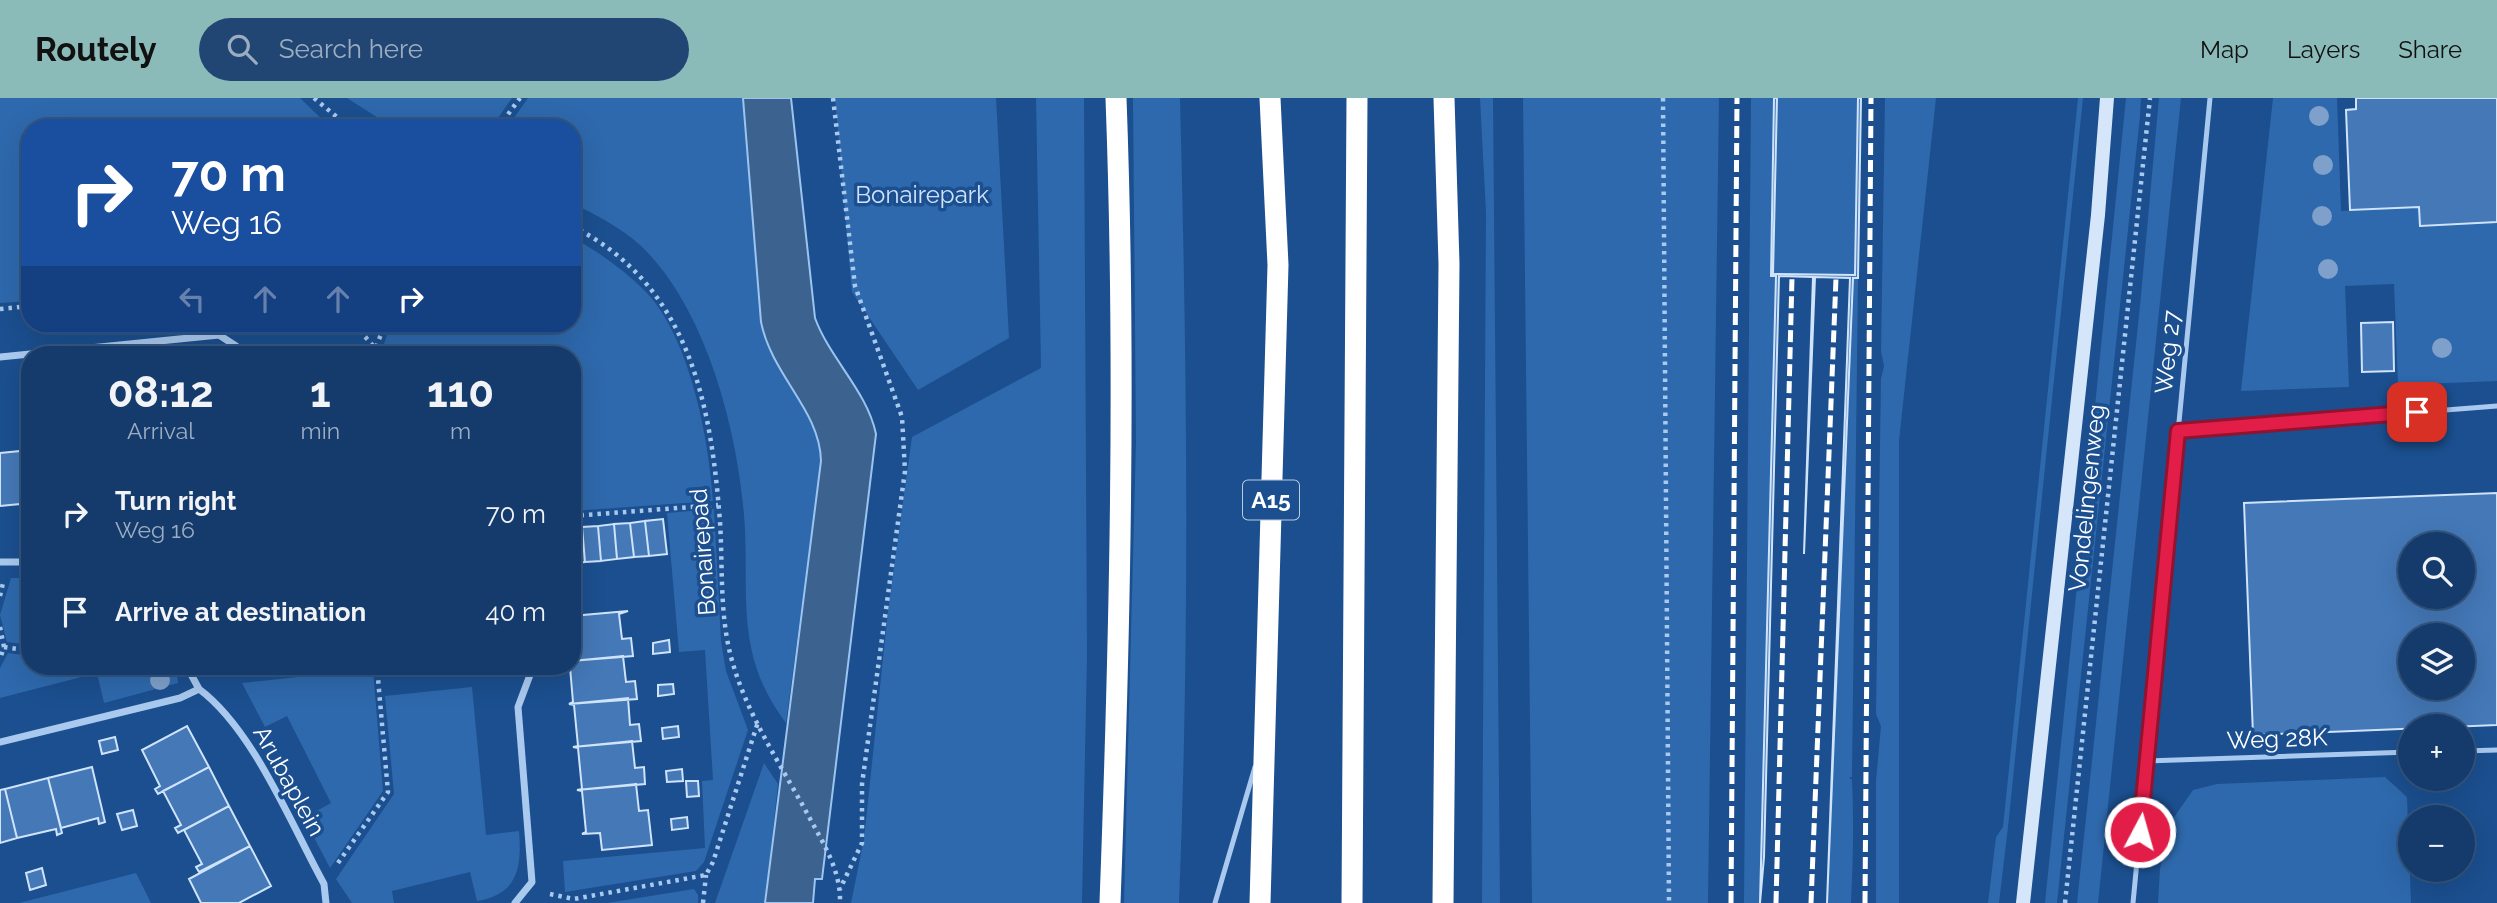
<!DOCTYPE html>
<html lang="en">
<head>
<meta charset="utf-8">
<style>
  body { margin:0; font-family:Raleway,sans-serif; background:#214673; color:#f1f3f6; height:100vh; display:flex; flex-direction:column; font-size:26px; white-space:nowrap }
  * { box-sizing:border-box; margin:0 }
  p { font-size:23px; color:#9dadc1 }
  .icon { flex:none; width:38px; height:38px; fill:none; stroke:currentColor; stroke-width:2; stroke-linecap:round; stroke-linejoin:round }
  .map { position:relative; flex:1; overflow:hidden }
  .side { position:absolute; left:21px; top:248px; width:560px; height:329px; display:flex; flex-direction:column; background:#143b6b; border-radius:28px; box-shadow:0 7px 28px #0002,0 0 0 2px #33557e }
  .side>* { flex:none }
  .top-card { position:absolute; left:21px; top:21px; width:560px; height:214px; border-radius:28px; box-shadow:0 7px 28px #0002,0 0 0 2px #33557e; background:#1a4fa0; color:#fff; overflow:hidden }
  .buttons { position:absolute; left:2398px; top:434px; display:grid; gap:14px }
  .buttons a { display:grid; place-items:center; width:77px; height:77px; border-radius:50%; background:#143b6b; box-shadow:0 7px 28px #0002,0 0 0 2px #33557e; font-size:35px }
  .pin { position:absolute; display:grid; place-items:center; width:60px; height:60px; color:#fff; margin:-30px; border-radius:14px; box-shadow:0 4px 10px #0006 }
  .me { position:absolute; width:77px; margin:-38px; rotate:6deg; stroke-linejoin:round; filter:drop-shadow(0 0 5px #0008) }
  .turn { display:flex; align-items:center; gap:24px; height:147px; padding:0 35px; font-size:32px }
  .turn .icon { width:91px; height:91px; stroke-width:2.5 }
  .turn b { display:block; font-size:49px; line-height:60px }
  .lanes { display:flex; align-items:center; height:66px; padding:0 35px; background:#0003; justify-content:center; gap:35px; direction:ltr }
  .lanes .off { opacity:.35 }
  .eta { display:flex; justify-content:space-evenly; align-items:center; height:119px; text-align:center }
  .eta b { font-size:42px; font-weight:700; line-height:49px }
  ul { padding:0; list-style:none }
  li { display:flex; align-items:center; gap:21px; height:98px; padding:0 35px }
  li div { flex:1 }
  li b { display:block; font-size:26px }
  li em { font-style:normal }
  header { display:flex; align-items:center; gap:42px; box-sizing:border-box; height:98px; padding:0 35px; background:#8bbbb9; color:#111 }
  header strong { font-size:33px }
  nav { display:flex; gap:38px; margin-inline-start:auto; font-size:24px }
  .search { width:490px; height:63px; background:#214673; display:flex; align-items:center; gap:18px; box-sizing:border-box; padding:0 24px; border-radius:38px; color:#9dadc1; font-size:26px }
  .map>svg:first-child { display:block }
  .green { fill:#2e69ad }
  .water { fill:#3c6290; stroke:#9cc4f0; stroke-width:2 }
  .building { fill:#4478b7; stroke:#cfe3fa; stroke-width:2; fill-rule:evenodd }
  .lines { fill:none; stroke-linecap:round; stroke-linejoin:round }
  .path { stroke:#a9c9ee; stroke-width:4.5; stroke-dasharray:3.5 5; stroke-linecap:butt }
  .lane { stroke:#a9c9ee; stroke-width:5 }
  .street { stroke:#a9c9ee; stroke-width:7 }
  .secondary { stroke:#d6e6fa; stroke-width:14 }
  .highway { stroke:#fff; stroke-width:21 }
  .rail { stroke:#fff; stroke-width:5; stroke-dasharray:12 5; stroke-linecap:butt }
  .tree { fill:#7ea0ca }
  .route-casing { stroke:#92132f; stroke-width:18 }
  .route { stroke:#e11d48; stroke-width:12 }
  .labels { text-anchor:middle; stroke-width:7; stroke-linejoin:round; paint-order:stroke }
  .shield { fill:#1b4f8f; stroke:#bbcadd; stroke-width:2 }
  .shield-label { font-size:23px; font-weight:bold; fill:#fff }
  .park-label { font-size:24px; fill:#cfe3fa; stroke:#1b4f8f }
  .street-label { font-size:24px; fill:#fff; stroke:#1b4f8f }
</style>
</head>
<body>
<header>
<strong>Routely</strong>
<div class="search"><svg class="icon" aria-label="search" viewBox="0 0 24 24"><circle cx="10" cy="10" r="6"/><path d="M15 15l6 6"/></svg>Search here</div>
<nav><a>Map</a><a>Layers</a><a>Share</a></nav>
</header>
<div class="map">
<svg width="2497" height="805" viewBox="0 0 2497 805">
  <rect width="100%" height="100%" fill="#1b4f8f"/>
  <path class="green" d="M0,0h300l31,30h-301v173l-30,2z
    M347,0h165l-21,30h-97z
    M528,0h215l18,224c11,53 59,88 60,139l-35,262c-49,-65 -38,-119 -41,-194 -5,-90 -37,-220 -105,-284 -20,-18 -44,-30 -68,-42v-75h-65z
    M835,0h161l13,240 -91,52 -66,-98z
    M1036,0h48l3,559 -5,246h-231l13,-64 24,-228 24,-174 129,-69z
    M1133,0h47c7,269 10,536 -1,805h-55l12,-461z
    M1480,0h13l7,805h-18l4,-690z
    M1523,0h196l-11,805h-176z
    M1751,0h23l-3,178h5l-16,627h-16z
    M1777,0h81l-3,177 -82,-1z
    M1885,0h51l-37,343v462h-23v-122l5,-55 -5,-12 5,-335 3,-13 -3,-15z
    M2078,0h5l-75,729 -9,76h-11l8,-66 7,-10z
    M2126,0h15l-1,18 -83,787h-12z
    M2159,0h22l-83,805h-21l63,-597z
    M2273,0h64l4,113 78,-4 1,19 77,-4v159l-99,4 -4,-101 -49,2 4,101 -108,4z
    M572,139c27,15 52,33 74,55 44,46 63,147 67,209l-141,10v-156h-192l11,-31h181z
    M1853,180h5l-6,499h-3l3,3c2,41 1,82 -1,123h-24z
    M714,411l7,132 5,30 22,59 -44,132 -8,9 -131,21 -2,-31 142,-13 -3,-67 11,-1 -8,-130 -26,2 -12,-139z
    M11,480h13l1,30h5v37l-23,-3 -7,-27z
    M8,555l22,3v11h90l57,7 1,9 -74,20 -7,-30 -97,25v-30z
    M373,571l10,122 -53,77 -26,-50 27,-15 -44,-87 -22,11 -23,-44z
    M472,589l14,148 33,-4c3,37 -1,63 -42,70l-7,-29 -78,19 2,12h-42l-16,-24 58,-85 -9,-98z
    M764,665l14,21 -13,119h-50z
    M2385,679l22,20 4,106h-253l2,-34 10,-46 23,-33 24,-6z
    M136,775l15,30h-132z
    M694,791l4,6v8h-91z"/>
  <path class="water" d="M743,0h48l24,220c15,41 52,73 61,116l-54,445h-7l-2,24h-48l56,-442c-1,-51 -49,-85 -60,-139z"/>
  <path class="building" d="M1774,0h3l-4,176 82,1 3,-177h3l-3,180h-5l-26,625 23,-625 -35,-1 -11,277 9,-277 -34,-1 -15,581 -4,46 16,-627h-5z
    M2356,0h141v124l-77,4 -1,-19 -69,3 -4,-100 10,-1z
    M2393,224l1,49 -32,1 -1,-49z
    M30,345v60l-30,3v-53l30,-3z
    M2497,395v232l-244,10 -9,-232zM2410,446h52v53h-52zM2410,537h52v53h-52z
    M663,421l4,35 -18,2 -4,-35z
    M645,423l4,35 -15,1 -4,-34z
    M630,425l4,34 -17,2 -3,-35z
    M614,426l3,35 -16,2 -3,-35z
    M598,428l3,35 -16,1 -3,-35z
    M582,429l3,35 -13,1v-35z
    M628,513l-9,3 3,25 9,-1 2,18 -61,5v-45z
    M669,542l1,12 -17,2v-11z
    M623,558l3,26 9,-1 2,18 -68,5 4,-2 -3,-35 2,-6z
    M673,586l1,10 -16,2v-11z
    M628,600l2,27 9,-1 2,17 -68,6 5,-1 -4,-41 -5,-1z
    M187,628l22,41 -51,27 -3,-5 5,-3 -18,-36z
    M678,628l1,11 -16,2 -1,-11z
    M115,639l3,13 -16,4 -3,-13z
    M632,643l3,27 9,-1 1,17 -68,6 5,-1 -4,-41 -5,-1z
    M92,669l13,55 -6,2 -1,-6 -37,10 -13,-50z
    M209,669l20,39 -51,27 -3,-5 6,-3 -18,-34z
    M682,671l1,12 -16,1 -1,-11z
    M48,680l14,55 -5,2 -1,-6 -39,9 -12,-49z
    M686,683h12l1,15 -12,1z
    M636,686l3,27 9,-1 4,35 -50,5 -2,-17 -18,1 4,-2 -4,-41 -5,-1z
    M5,691l12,49 -17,5v-53z
    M229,708l21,40 -51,26 -3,-5 6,-3 -18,-34z
    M133,712l4,16 -15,4 -5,-16z
    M687,719l1,11 -16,2 -1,-11z
    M250,748l21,40 -32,17h-38l-12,-24z
    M42,770l4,17 -16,5 -4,-17z"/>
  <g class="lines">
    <path class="path" d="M314,0l36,30
      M833,0l22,188 47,131 3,54 -43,313v59l-22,46
      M1663,0l6,805
      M498,30l22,-30
      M572,128c117,59 139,176 148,296 3,47 -1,96 13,142 15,52 49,103 75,151 15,28 33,55 32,88
      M0,211l30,-3
      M354,226l21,24
      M373,257l12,-31
      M572,418l146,-11
      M0,498l3,-13
      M0,529l4,20 -4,12
      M4,549l26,4
      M150,569l16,2
      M338,765l50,-71 -11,-125
      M550,796l24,5 132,-24 7,-13 45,-140
      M703,805l3,-28
      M2065,805l85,-805"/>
    <path class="lane" d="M2178,333l319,-25
      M2462,653l35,-1
      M2146,663l264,-9
      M1215,805l40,-136
      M2133,805l77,-805"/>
    <path class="street" d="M0,259l219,-22 17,11 3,9
      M0,464h30
      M199,591c54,40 92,135 125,195l2,19
      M0,644l180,-44 19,-9 -12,-22
      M515,805l17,-21 -14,-175 15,-40"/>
    <path class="secondary" d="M2023,805l75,-688 9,-117"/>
    <path class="highway" d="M1110,805c10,-269 16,-536 6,-805
      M1260,805l18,-638 -8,-167
      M1352,805l5,-805
      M1443,805l6,-639 -5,-166"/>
    <path class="rail" d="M1731,805l6,-805
      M1776,805l16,-626
      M1811,805l25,-625
      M1865,805l6,-805"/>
  </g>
  <g class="tree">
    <circle cx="2319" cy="18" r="10"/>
    <circle cx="2323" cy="67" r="10"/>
    <circle cx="2322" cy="118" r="10"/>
    <circle cx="2328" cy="171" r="10"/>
    <circle cx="2442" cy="250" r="10"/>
    <circle cx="160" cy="582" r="10"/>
  </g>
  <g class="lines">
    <g class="route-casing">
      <path id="route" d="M2140,734l38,-401 239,-19"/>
    </g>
    <use href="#route" class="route"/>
  </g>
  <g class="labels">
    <rect class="shield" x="1243" y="382.5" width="56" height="39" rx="5"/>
    <g class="shield-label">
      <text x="1271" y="410">A15</text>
    </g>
    <g class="park-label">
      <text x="922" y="105">Bonairepark</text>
    </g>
    <g class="street-label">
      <text transform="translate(2168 254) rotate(-84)" y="8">Weg 27</text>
      <text transform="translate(2087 400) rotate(-84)" y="8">Vondelingenweg</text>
      <text transform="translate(703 454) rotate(-94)" y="8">Bonairepad</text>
      <text transform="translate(2277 641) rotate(-2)" y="8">Weg 28K</text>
      <text transform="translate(289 683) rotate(61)" y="8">Arubaplein</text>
    </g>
  </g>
</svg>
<div class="buttons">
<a><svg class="icon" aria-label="search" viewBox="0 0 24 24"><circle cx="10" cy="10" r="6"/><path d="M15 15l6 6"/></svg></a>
<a><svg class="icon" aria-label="layers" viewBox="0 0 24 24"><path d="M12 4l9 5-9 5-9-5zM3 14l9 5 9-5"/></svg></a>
<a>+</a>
<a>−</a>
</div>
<div class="pin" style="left:2417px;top:314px;background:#d93025"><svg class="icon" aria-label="arrive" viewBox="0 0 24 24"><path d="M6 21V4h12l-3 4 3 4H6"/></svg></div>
<svg class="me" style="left:2140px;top:734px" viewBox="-20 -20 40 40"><circle r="17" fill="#e11d48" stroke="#fff" stroke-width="3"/><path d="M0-11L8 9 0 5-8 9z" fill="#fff"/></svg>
<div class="top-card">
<div class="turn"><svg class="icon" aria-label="right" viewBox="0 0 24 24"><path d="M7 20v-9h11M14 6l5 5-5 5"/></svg><div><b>70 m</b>Weg 16</div></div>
<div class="lanes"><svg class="icon off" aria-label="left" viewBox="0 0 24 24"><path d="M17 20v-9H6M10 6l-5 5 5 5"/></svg><svg class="icon off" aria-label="ahead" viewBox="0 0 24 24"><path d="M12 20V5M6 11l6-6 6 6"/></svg><svg class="icon off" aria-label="ahead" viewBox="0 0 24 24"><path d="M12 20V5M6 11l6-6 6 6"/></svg><svg class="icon" aria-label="right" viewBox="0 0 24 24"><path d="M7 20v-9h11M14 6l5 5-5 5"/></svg></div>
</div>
<section class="side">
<div class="eta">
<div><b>08:12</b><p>Arrival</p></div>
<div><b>1</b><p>min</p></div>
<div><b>110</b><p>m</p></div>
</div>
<ul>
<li><svg class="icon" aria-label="right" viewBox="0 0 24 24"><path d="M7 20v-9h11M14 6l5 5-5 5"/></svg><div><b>Turn right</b><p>Weg 16</p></div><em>70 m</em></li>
<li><svg class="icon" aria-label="arrive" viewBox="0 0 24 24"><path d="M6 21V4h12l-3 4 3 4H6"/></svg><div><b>Arrive at destination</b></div><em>40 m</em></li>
</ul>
</section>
</div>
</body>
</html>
